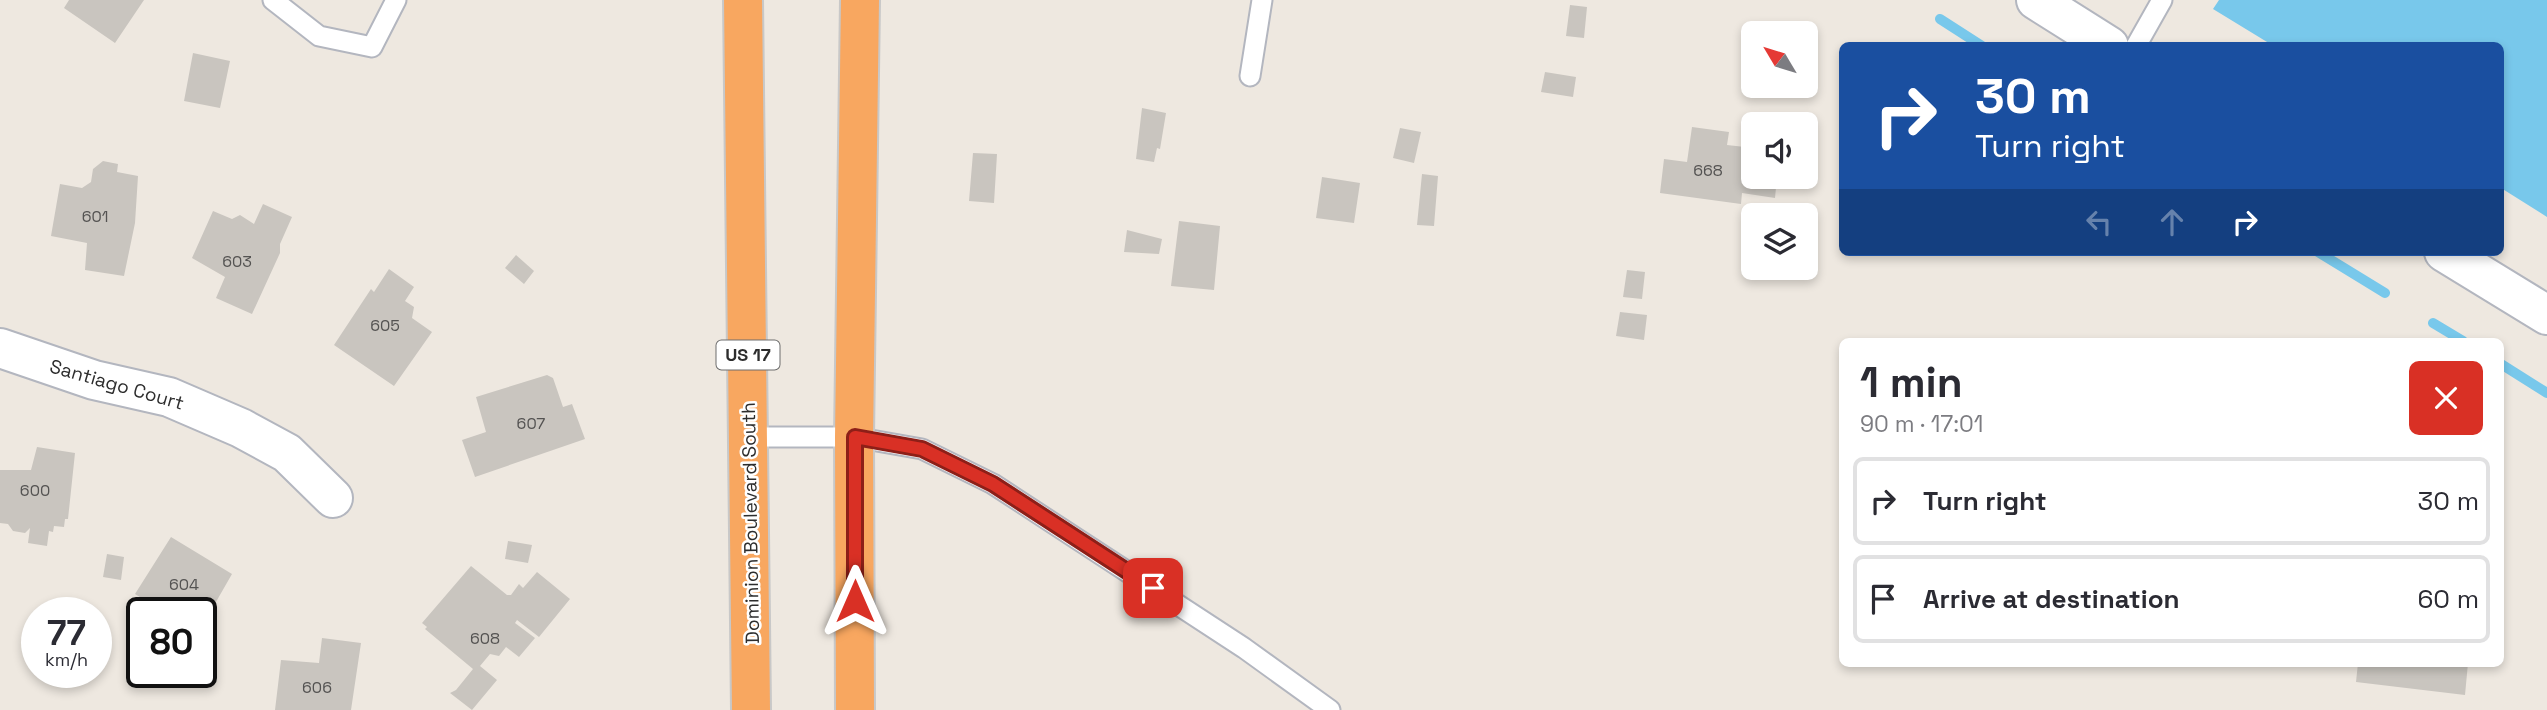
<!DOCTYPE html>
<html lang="en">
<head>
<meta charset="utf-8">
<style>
  body { margin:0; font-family:"Space Grotesk",sans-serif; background:#f7f7f7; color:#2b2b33; height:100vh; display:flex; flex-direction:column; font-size:26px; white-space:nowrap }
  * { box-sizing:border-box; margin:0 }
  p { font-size:23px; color:#7c7c81 }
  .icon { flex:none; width:38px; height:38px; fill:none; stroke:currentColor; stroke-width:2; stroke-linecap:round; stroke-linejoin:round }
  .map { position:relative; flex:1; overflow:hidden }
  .drawer { position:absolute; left:1839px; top:338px; width:665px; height:329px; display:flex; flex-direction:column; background:#fff; border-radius:10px; box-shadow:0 4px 10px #0003 }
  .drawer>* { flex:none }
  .top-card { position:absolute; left:1839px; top:42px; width:665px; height:214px; border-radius:10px; box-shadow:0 4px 10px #0003; background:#1a4fa0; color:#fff; overflow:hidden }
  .needle { width:46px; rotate:308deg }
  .buttons { position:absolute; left:1741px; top:21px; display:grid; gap:14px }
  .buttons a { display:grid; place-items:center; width:77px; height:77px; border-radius:10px; background:#fff; box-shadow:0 4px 10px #0003; font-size:35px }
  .speed { position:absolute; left:21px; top:597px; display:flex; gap:14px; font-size:35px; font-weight:700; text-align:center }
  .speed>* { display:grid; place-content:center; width:91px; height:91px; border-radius:50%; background:#fff; box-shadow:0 4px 10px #0003; line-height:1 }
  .speed small { font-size:18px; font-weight:400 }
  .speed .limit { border:4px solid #111; border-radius:10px; background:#fff; color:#111 }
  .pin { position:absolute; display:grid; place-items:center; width:60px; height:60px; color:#fff; margin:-30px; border-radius:14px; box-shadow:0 4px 10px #0006 }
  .me { position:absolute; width:77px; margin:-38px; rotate:0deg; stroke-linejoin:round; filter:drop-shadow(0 0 5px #0008) }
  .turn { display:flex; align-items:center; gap:24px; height:147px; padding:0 21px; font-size:32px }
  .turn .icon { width:91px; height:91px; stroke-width:2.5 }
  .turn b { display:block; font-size:49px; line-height:60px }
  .lanes { display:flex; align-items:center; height:66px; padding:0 21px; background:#0003; justify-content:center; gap:35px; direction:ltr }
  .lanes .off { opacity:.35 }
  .round { display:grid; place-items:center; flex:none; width:74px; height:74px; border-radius:10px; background:#f7f7f7 }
  .overview { display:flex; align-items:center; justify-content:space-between; height:119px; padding:0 21px }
  h1 { font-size:42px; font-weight:600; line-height:52px }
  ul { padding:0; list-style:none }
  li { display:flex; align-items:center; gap:21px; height:88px; margin:0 14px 10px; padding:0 7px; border:4px solid #e1e1e2; border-radius:10px }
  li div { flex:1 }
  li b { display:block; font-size:26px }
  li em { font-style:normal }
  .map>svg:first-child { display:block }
  .water { fill:#78c8eb }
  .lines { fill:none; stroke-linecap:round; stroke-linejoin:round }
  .stream { stroke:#78c8eb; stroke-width:10 }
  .building { fill:#c9c5bf }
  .lane-casing { stroke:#b3b6bf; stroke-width:23 }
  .street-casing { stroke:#b3b6bf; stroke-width:42 }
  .highway-casing { stroke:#c8c8c8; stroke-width:42 }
  .lane { stroke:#fff; stroke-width:19 }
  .street { stroke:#fff; stroke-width:38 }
  .highway { stroke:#f8a760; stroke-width:38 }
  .route-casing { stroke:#8d1f18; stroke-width:18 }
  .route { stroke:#d93025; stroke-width:12 }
  .labels { text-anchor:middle; stroke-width:5; stroke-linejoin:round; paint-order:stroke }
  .number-label { font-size:16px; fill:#545352 }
  .shield { fill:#fff; stroke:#6c6c6c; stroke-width:2 }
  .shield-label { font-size:18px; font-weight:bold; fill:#2d2d2d }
  .street-label { font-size:19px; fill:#2d2d2d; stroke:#fff }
</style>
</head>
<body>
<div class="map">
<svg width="2547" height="710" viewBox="0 0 2547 710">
  <rect width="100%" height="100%" fill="#eee8e0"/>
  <path class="water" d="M2219,0h328v217l-46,-29v-142l-229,-1 -59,-36z"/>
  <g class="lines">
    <path class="stream" d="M1940,19l42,27
      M2318,252l67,41
      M2433,323l30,18
      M2501,364l46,29"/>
  </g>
  <path class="building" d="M69,0h75l-29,43 -51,-35z
    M1570,5l17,2 -3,31 -18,-2z
    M193,53l37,8 -10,47 -36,-7z
    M1545,72l31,5 -3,20 -32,-5z
    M1142,108l24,5 -6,36 -3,-1 -3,14 -18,-3z
    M1692,127l37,5 -2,13 27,3v29h23l-2,21 -33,-5 -1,11 -81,-11 4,-34 23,3z
    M1400,128l21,4 -7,31 -21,-5z
    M973,153l24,1 -3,49 -25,-2z
    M103,161l15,3 -1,8 21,4 -3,47 -11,53 -39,-6 2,-27 -36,-7 9,-52 22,4 9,-6 2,-13z
    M1422,174l16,2 -4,50 -17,-1z
    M1322,177l38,6 -6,40 -38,-5z
    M263,204l29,13 -12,27v9l-28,61 -36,-16 9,-21 -33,-19 21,-47 19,8 8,-4 14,9z
    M1179,221l41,5 -6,64 -43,-4z
    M1127,230l35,9 -3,15 -35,-2z
    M516,255l18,16 -10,13 -19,-16z
    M389,269l25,18 -9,14 9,6 -2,11 20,14 -38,54 -60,-41 37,-56 3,3z
    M1627,270l18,2 -3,27 -19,-2z
    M1620,312l27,3 -3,25 -28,-4z
    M547,375l6,3 10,29 9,-3 13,35 -110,38 -13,-37 24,-8 -10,-35z
    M37,447l38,6 -7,66h-3l-1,8 -10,-1 -1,6 -4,-1 -2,15 -19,-3 2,-15 -5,5 -12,-2 -5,-7 -8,-1v-53h31z
    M171,537l61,37 -31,54v-16h-46l1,-5 -21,-13z
    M508,541l24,4 -4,18 -23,-4z
    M107,554l17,3 -3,23 -18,-3z
    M471,566l36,29h4l8,-11 4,4 14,-16 33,27 -31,38 -22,-17 -2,3 20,15 -16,19 -13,-10 -7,9 -9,-2 -10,12 17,14 -25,30 -22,-17 6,-3 17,-21 -48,-40 2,-2 -5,-4z
    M322,638l39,5 -10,67h-76l6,-50 38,3z
    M2358,663h110l-3,32 -109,-13z"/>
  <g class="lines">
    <g class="lane-casing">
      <path id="lane" d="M273,0l46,36 53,11 24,-47
        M2136,46l26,-46
        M1250,76l12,-76
        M749,437h105l68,12 71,35 251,164 86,62"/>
    </g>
    <g class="street-casing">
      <path id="street" d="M2036,0l73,46
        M2444,252l103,63
        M0,348l94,32 75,17 72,31 46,25 46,45"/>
    </g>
    <g class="highway-casing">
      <path id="highway" d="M743,0l8,710
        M855,710l-1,-273 6,-437"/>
    </g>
    <use href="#lane" class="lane"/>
    <use href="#street" class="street"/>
    <use href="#highway" class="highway"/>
  </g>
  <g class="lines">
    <g class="route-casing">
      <path id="route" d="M855,601v-164l67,12 71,35 160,104"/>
    </g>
    <use href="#route" class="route"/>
  </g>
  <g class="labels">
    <g class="number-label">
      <text x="1708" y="176">668</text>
      <text x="95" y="222">601</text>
      <text x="237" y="267">603</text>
      <text x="385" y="331">605</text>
      <text x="531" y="429">607</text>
      <text x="35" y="496">600</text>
      <text x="184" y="590">604</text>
      <text x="485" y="644">608</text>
      <text x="317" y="693">606</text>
    </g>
    <rect class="shield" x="716.5" y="340.5" width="63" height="29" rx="5"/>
    <g class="shield-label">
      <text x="748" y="361">US 17</text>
    </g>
    <g class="street-label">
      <text transform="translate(117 384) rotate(16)" y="7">Santiago Court</text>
      <text transform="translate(750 523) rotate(-91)" y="7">Dominion Boulevard South</text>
    </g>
  </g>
</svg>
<div class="buttons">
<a><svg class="needle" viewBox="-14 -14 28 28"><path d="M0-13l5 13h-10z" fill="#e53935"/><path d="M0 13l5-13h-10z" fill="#7c7c81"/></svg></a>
<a><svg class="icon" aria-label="sound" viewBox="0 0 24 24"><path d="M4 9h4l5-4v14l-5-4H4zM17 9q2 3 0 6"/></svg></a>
<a><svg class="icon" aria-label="layers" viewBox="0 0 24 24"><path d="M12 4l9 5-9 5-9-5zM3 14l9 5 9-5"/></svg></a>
</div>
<div class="speed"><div>77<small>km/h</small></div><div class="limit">80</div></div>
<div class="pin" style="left:1153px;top:588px;background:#d93025"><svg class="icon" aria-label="arrive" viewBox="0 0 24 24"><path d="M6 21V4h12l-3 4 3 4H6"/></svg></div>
<svg class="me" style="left:855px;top:601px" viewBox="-20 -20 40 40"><path d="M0-17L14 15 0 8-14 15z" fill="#d93025" stroke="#fff" stroke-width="4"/></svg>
<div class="top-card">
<div class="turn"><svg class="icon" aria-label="right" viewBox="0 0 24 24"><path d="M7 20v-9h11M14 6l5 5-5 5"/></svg><div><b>30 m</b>Turn right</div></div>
<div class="lanes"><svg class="icon off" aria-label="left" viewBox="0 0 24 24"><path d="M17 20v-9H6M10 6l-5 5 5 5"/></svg><svg class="icon off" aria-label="ahead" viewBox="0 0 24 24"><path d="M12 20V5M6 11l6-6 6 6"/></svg><svg class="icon" aria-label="right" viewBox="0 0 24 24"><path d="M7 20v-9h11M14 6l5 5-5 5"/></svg></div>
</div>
<section class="drawer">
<div class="overview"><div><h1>1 min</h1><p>90 m · 17:01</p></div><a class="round" style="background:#d93025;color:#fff"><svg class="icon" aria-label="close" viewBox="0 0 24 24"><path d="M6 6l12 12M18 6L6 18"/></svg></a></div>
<ul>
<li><svg class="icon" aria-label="right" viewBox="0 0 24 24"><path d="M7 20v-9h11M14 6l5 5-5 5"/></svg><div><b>Turn right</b></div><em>30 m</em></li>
<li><svg class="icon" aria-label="arrive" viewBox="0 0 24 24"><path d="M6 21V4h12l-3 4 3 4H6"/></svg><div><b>Arrive at destination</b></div><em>60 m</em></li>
</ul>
</section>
</div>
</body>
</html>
